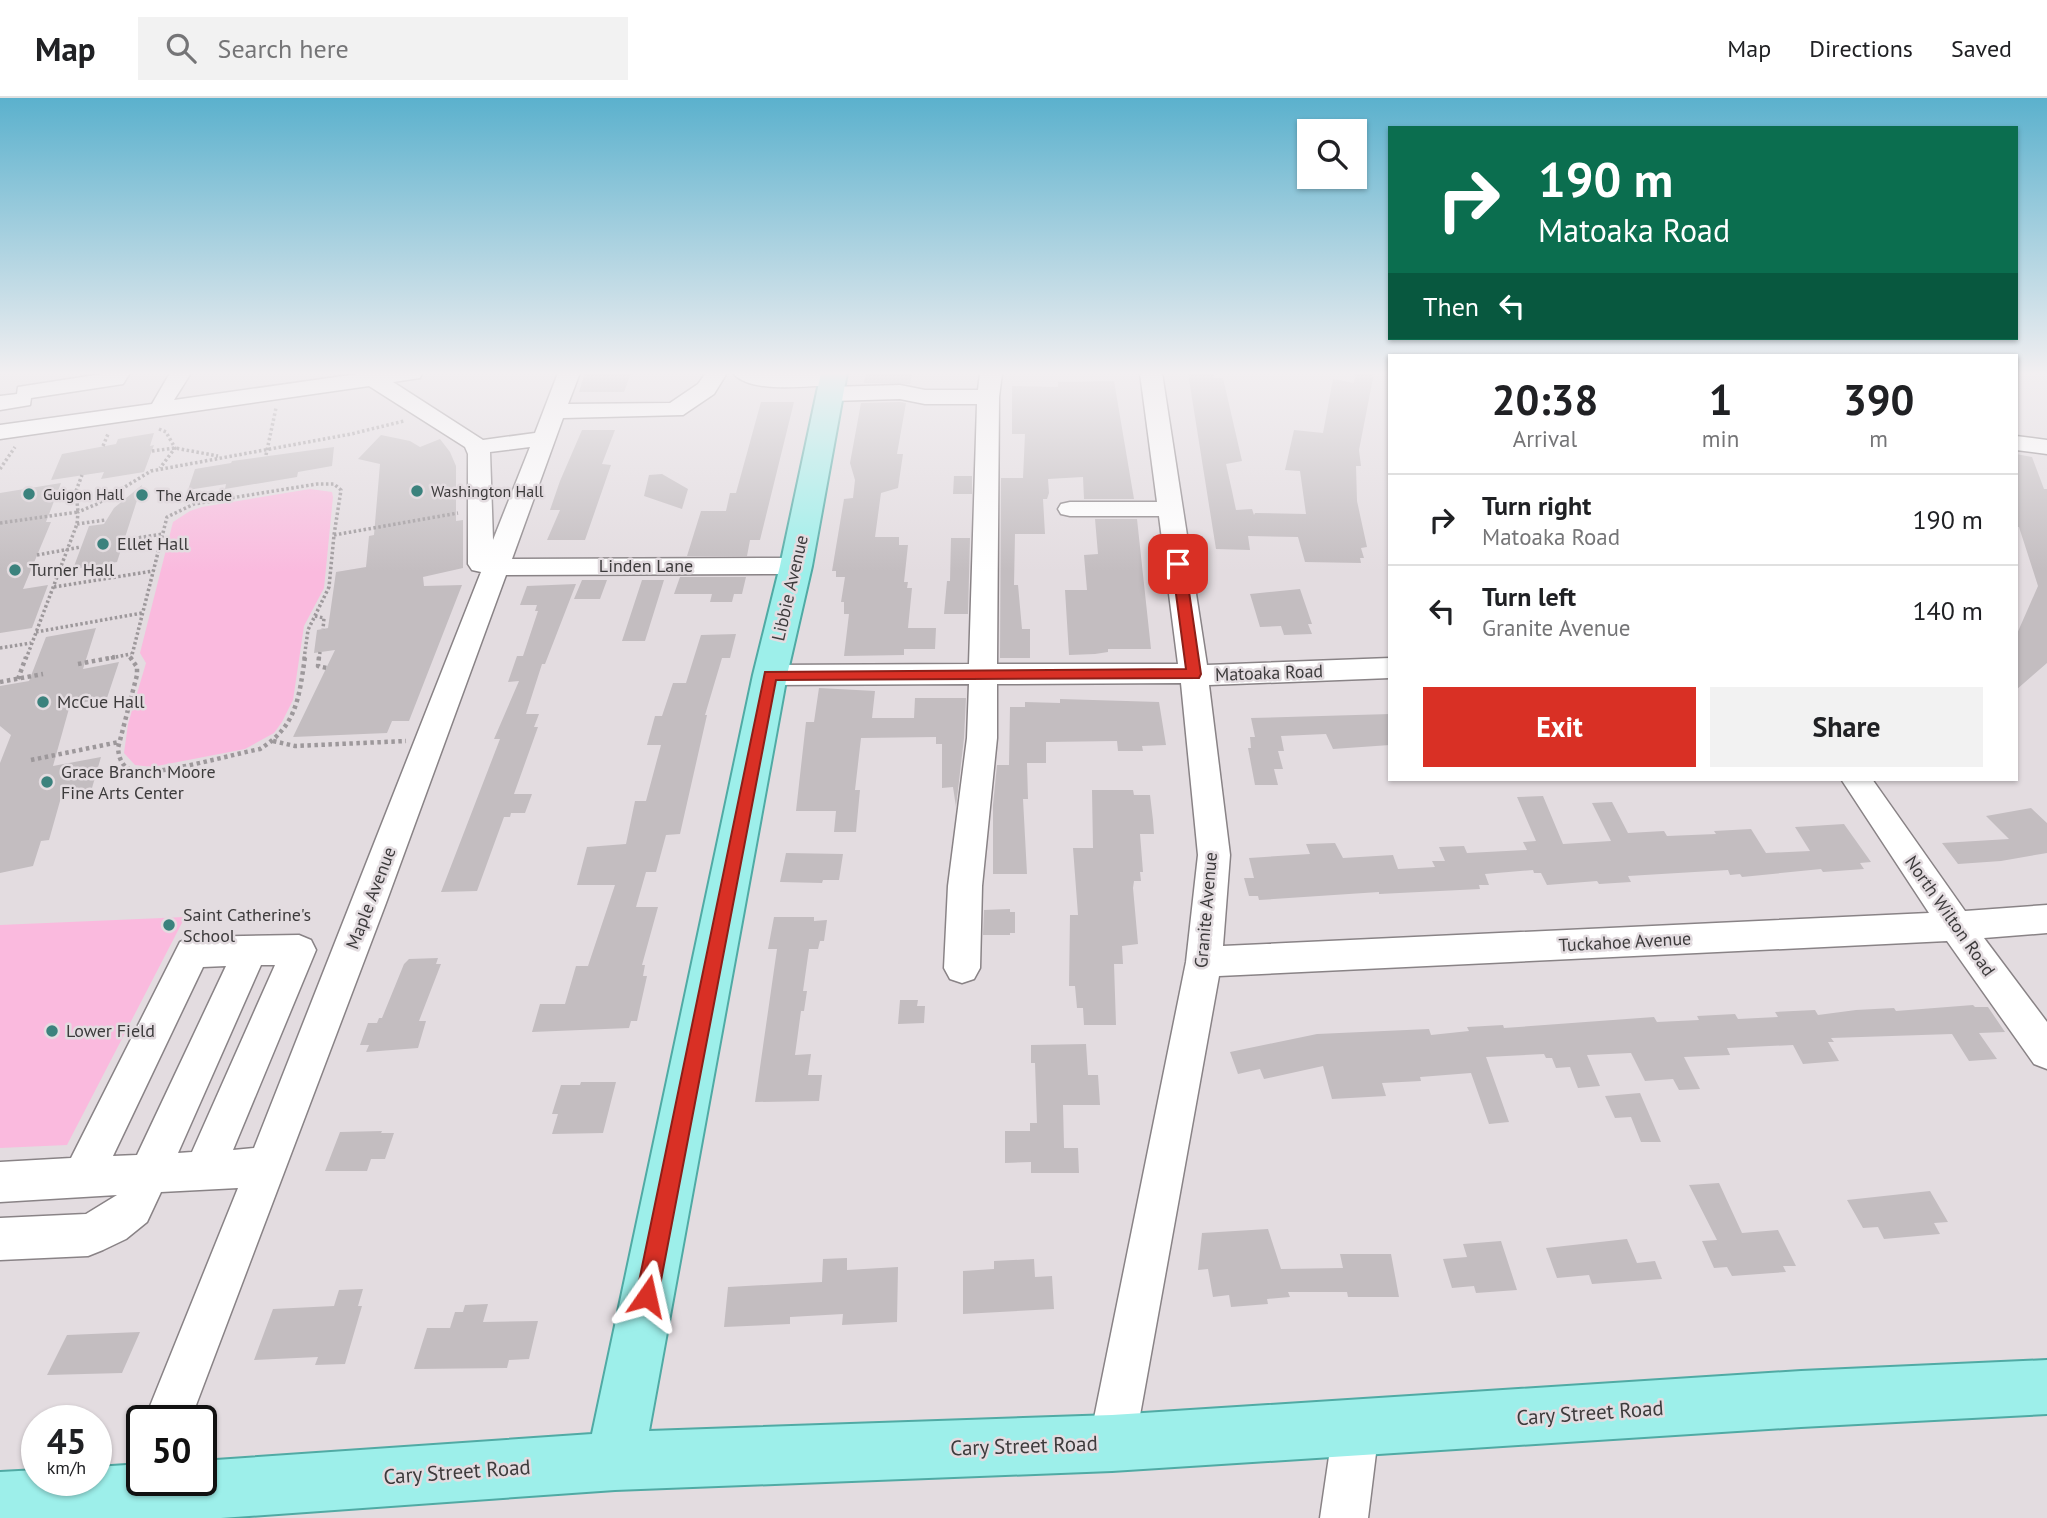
<!DOCTYPE html>
<html lang="en">
<head>
<meta charset="utf-8">
<style>
  body { margin:0; font-family:"PT Sans",sans-serif; background:#f2f2f2; color:#202124; height:100vh; display:flex; flex-direction:column; font-size:26px; white-space:nowrap }
  * { box-sizing:border-box; margin:0 }
  p { font-size:23px; color:#757577 }
  .icon { flex:none; width:38px; height:38px; fill:none; stroke:currentColor; stroke-width:2; stroke-linecap:round; stroke-linejoin:round }
  .map { position:relative; flex:1; overflow:hidden }
  .sheet { position:absolute; left:1388px; top:256px; width:630px; height:427px; display:flex; flex-direction:column; background:#fff; border-radius:0px; box-shadow:0 2px 5px #0004 }
  .sheet>* { flex:none }
  .guide { position:absolute; left:1388px; top:28px; width:630px; height:214px; border-radius:0px; box-shadow:0 2px 5px #0004; background:#0b6e4f; color:#fff; overflow:hidden }
  .fabs { position:absolute; left:1297px; top:21px; display:grid; gap:14px }
  .fabs a { display:grid; place-items:center; width:70px; height:70px; border-radius:0px; background:#fff; box-shadow:0 2px 5px #0004; font-size:35px }
  .speed { position:absolute; left:21px; top:1307px; display:flex; gap:14px; font-size:35px; font-weight:700; text-align:center }
  .speed>* { display:grid; place-content:center; width:91px; height:91px; border-radius:50%; background:#fff; box-shadow:0 2px 5px #0004; line-height:1 }
  .speed small { font-size:18px; font-weight:400 }
  .speed .limit { border:4px solid #111; border-radius:10px; background:#fff; color:#111 }
  .pin { position:absolute; display:grid; place-items:center; width:60px; height:60px; color:#fff; margin:-30px; border-radius:14px; box-shadow:0 4px 10px #0006 }
  .me { position:absolute; width:77px; margin:-38px; rotate:11deg; stroke-linejoin:round; filter:drop-shadow(0 0 5px #0008) }
  .turn { display:flex; align-items:center; gap:24px; height:147px; padding:0 35px; font-size:32px }
  .turn .icon { width:91px; height:91px; stroke-width:2.5 }
  .turn b { display:block; font-size:49px; line-height:60px }
  .then { display:flex; align-items:center; height:66px; padding:0 35px; background:#0003; gap:14px; font-size:26px }
  .eta { display:flex; justify-content:space-evenly; align-items:center; height:119px; text-align:center }
  .eta b { font-size:42px; font-weight:700; line-height:49px }
  .cta { display:flex; gap:14px; margin-top:auto; padding:14px 35px }
  .cta a { flex:1; height:80px; border-radius:0px; background:#d93025; color:#fff; font-size:28px; font-weight:700; line-height:80px; text-align:center }
  .cta a+a { background:#f2f2f2; color:#202124 }
  ul { padding:0; list-style:none }
  li { display:flex; align-items:center; gap:21px; height:91px; padding:0 35px; border-top:2px solid #e0e0e0 }
  li div { flex:1 }
  li b { display:block; font-size:26px }
  li em { font-style:normal }
  header { display:flex; align-items:center; gap:42px; box-sizing:border-box; height:98px; padding:0 35px; background:#fff; border-bottom:2px solid #e0e0e0 }
  header strong { font-size:33px }
  nav { display:flex; gap:38px; margin-inline-start:auto; font-size:24px }
  .search { width:490px; height:63px; background:#f2f2f2; display:flex; align-items:center; gap:18px; box-sizing:border-box; padding:0 24px; border-radius:0px; color:#757577; font-size:26px }
  .map>svg:first-child { display:block }
  .green { fill:#fabade }
  .building { fill:#c3bdc0 }
  .lines { fill:none; stroke-linecap:round; stroke-linejoin:round }
  .minor-casing { stroke:#898386; stroke-width:3 }
  .major-casing { stroke:#50aaa4; stroke-width:4 }
  .path-far1 { stroke:#9d989b; stroke-width:3.5; stroke-dasharray:2.5 2.5; stroke-linecap:butt }
  .path { stroke:#9d989b; stroke-width:4.5; stroke-dasharray:3.5 3.5; stroke-linecap:butt }
  .minor { fill:#fff; fill-rule:evenodd }
  .major { fill:#9defea; fill-rule:evenodd }
  .route { fill:#d93025; stroke:#8d1f18; stroke-width:2 }
  .poi-dot { fill:#3b827d; stroke:#e3dce0; stroke-width:2.5 }
  .labels { text-anchor:middle; stroke-width:5; stroke-linejoin:round; paint-order:stroke }
  .far-poi-label { font-size:16px; fill:#3d3b3c; stroke:#e3dce0; text-anchor:start }
  .poi-label { font-size:18px; fill:#3d3b3c; stroke:#e3dce0; text-anchor:start }
  .street-label { font-size:18px; fill:#3d3b3c; stroke:#e3dce0 }
  .near-street-label { font-size:21px; fill:#3d3b3c; stroke:#e3dce0 }
</style>
</head>
<body>
<header>
<strong>Map</strong>
<div class="search"><svg class="icon" aria-label="search" viewBox="0 0 24 24"><circle cx="10" cy="10" r="6"/><path d="M15 15l6 6"/></svg>Search here</div>
<nav><a>Map</a><a>Directions</a><a>Saved</a></nav>
</header>
<div class="map">
<svg width="2047" height="1420" viewBox="0 0 2047 1420">
  <rect width="100%" height="100%" fill="#e3dce0"/>
  <path class="green" d="M310,391l22,3 1,5 -9,91 -20,38 -11,74 -11,22 -8,11 -29,16 -93,18 -17,-2 -11,-12 4,-29 18,-61 -6,-10 33,-131 17,-11 12,-4z
    M185,819l-118,228 -67,3v-223z"/>
  <path class="building" d="M585,275h46l-7,19h-45z
    M866,275h46l-2,11 -46,-1z
    M1188,275h25l1,5h9l19,83 -16,3 6,27 4,19 16,-1 2,6 1,-2 51,1 -6,-43 -15,-1 9,-40 29,3 10,-54 21,4 2,-10h18l-15,77 2,16h-5l1,35 10,46 -6,1 3,10h-4l1,5 -56,-1 -7,-25 -50,-1 2,14 -34,-1z
    M1114,283l20,118h-50l-1,-22 -35,2 1,14 -2,6h-4l2,35h-30l-1,51h4l4,44h8v29h-30l1,-180h22l2,-44h-13v-48l46,1v-5z
    M761,304h33l-34,138h-10l-3,16h-60l14,-45h25l4,-18h6z
    M900,304l6,1 -9,51h6l-5,34 -17,5 -6,44h24v8h9l-4,37h4l-1,6h5l-4,40h28l-1,21h-31v6l-60,1 5,-42h-5v-12h-3l4,-25h-9v-6h-4l12,-72 9,-1 2,-18 -5,-17 11,-60z
    M582,332h33l-13,34 9,1 -26,75h-38l13,-30h-10l10,-29z
    M154,335l-4,13 4,-1 -10,27 -43,7 3,-7 -53,8 11,-26 54,-10 2,-5z
    M381,337l29,6 10,6 20,-8 10,13 6,14v55l7,-1v48l-40,9 1,9 38,-1 -53,136h-17l-5,12 -94,4 42,-87 -21,3 3,-23 11,-2 8,-56 30,-5 3,-31 5,-1 6,-71 -22,-5z
    M334,349l-2,19 -34,6 -1,5 -72,12 1,-5 -38,6 7,-21 36,-6 1,-2z
    M2016,356l16,3 12,32h3v174l-31,27v-54l22,-50 -19,-59h-3z
    M662,376l26,15 -6,20 -38,-13 5,-21z
    M954,378h18v18h-19z
    M61,385l-15,39h5l-28,67 25,-4 -16,43 -32,5v-140z
    M142,387l-25,77 -44,7 16,-43 15,-2 10,-16z
    M1095,421h42l14,130h-43v3l-13,2 -26,1 -4,-65h22l-3,-35 14,-1z
    M951,440h19l-2,76h-24l3,-33h3z
    M680,479h66l-4,17h-8l-2,8h-22l2,-8h-38z
    M582,482h25l-7,19h-26z
    M642,482h22l-19,61h-23z
    M576,486l-31,80h-3l-16,50h13l-5,13h4l-24,67h18l-7,19h-14l-1,4h-6l-27,74 -36,1 59,-153h-6l25,-58 -11,1 9,-26h6l15,-45h-3l2,-6h-17l7,-19z
    M1300,491l12,35h-4l4,10 -28,1 -3,-9 -21,1 -10,-33z
    M96,530l-13,41 36,-7 -12,36 -37,7 -17,61 48,-9 -9,31 -30,6 -13,46 -8,1 -8,25 -33,7v-110l11,-28 -11,-9v-40l29,-5 17,-44z
    M736,536l-6,24h-8l-17,57h2l-27,119 -14,1 -10,37h-10l-10,35h22l-16,58h3l-2,11h4l-10,45h-6l-2,7 -97,4 8,-28h25l11,-38h12l27,-81h-38l10,-38 39,-3 9,-43h11l15,-56h-14l8,-29h7l11,-33h13l15,-48z
    M819,590l56,3 -3,27h42l1,-20h51l-2,40 -8,69 -3,-20 -11,1v-44h-6v-7l-75,1 -6,52h5l-4,42h-22l2,-21h-40l10,-89h8z
    M1060,601l99,3 7,43 -24,1 1,5h-25l-1,-10 -71,1v21h-19l1,36h-5l4,75h-34v-69l4,-40h12l1,-58h15v-5l35,1z
    M1390,616v31l-57,4 -7,-15 -45,2 3,15h-6l5,18h-9l4,16h-23l-7,-37h3l-1,-11h5l-4,-19z
    M1092,692h41l1,5h16l3,25 1,14h-14l3,38h-3l1,9h-7l-1,7 5,56 -16,2 1,18h-9l2,61h-32l-1,-17h-6l-2,-22h-6l1,-71h8l-5,-67h20z
    M1543,698l20,48 48,-3 -19,-38 20,-1 16,31 36,-2 3,5 49,-2 -2,-3 37,-2 15,24 44,-2 -15,-24 49,-3 27,38 -11,1 4,6 -41,3 -2,-3 -79,8 -2,-3 -10,1 -2,-5 -100,6 3,6 -32,2 -2,-3 -50,4 -6,-12h-7l-1,-3 -48,4 4,11h-10l1,4 -101,5v-2l-120,8 -1,-4h-9l-5,-18h10l-5,-20 61,-4 -4,-10 29,-1 8,15 50,-3 5,14 37,-2 -3,-6h13l-6,-14 25,-1 3,7 60,-3 -4,-8 13,-1 -19,-44z
    M2031,710l16,15v30l-46,8 -43,3 -16,-21 67,-4 -23,-23z
    M786,755l57,1 -4,26h-16l-1,3 -42,-1z
    M1010,811v3h5v21h-5v2h-27l1,-25z
    M774,819h40v4l13,-1 -3,21h-4l-2,8h-9l-6,42h4l-3,20h-3l-6,44 16,-1 -3,21h14l-3,26 -64,1 22,-153h-9z
    M438,860l-2,6h5l-22,57h7l-8,27 -52,4 3,-7h-9l8,-22h9l2,-5h3l22,-54 5,-5z
    M900,902h18l-1,6h8l-1,17 -26,1z
    M1973,907l2,2h13l17,25 -26,1 18,26 -28,2 -17,-27 -121,4 3,4h-6l11,19 -36,3 -10,-19 -66,3 3,7 -46,2 16,32 -21,1 -6,-11 -28,2 -14,-28 -44,2 13,31 -22,2 -8,-21 -14,1 -4,-10h-6l-2,-4 -58,3 23,65 -20,2 -18,-51 -51,4 1,4 -39,2 4,13 -54,3 -9,-33 -59,13 -4,-10 -22,5 -8,-22 87,-18 112,-5 2,6 38,-4 -2,-4 36,-2 1,3 150,-11 3,5 42,-2 -2,-4 38,-2 3,5 40,-2 -3,-5 40,-2 3,5 38,-5 38,-2 2,3z
    M1086,946l2,31h10l2,30h-37l1,43h14l1,25h-48v-11l-26,1v-32h25v-8h7l-2,-60h-4v-18z
    M581,984h35l-13,51 -51,1 6,-20h-6l9,-29h19z
    M1640,995l21,49h-20l-10,-25 -16,1 -10,-22z
    M382,1033l-1,2h13l-9,26h-14l-4,12h-42l15,-39z
    M1719,1085l23,50 36,-3 18,36h-13l3,6 -54,4 -5,-9 -13,1 -12,-27 15,-1 -28,-55z
    M1930,1093l18,31 -14,1 6,11 -56,5 -6,-12 -15,1 -16,-28z
    M1268,1131l13,40 62,-1 -3,-14h51l8,43h-51l-1,-5h-59l2,5 -23,2 1,5 -37,3 -2,-12 -16,2 -5,-28 -10,1 4,-37z
    M1627,1141l10,24 18,-2 7,18 -70,5 -3,-9 -32,3 -11,-30z
    M1501,1143l16,49 -41,3 -2,-7 -22,2 -9,-29 24,-2 -4,-13z
    M847,1160v12l51,-3 -1,55 -55,3 1,-11 -53,3v7l-66,3 4,-40 94,-5 1,-23z
    M1034,1161l1,18 17,-1 2,33 -91,5v-43l31,-2v-8z
    M363,1191l-5,17h4l-17,58 -30,1 3,-8 -64,3 19,-51 61,-3 5,-16z
    M488,1206l-5,18 55,-1 -9,38 -20,1 -2,8 -93,1 13,-41h23l5,-16h8l2,-7z
    M140,1234l-18,41 -75,2 20,-40z"/>
  <g class="lines">
    <g class="minor-casing">
      <path id="minor" d="M108,275h22l-7,11 -92,14 -1,7 -30,5v-14l17,-2 1,-7z
        M170,275h21l-17,27 190,-27h58l-2,5 -27,4 90,58 52,-7 23,-60h22l-12,31 102,-1 28,-19 8,-11h21l-13,21 -31,21 -120,3 -51,141 284,-1 9,2 4,6 -4,6 -9,2 -290,1 -120,328 -196,518h-46l94,-233 -77,4 -14,30 -21,17 -23,11 -15,6 -88,4v-42l86,-4 31,-19 -117,7v-40l71,-4 109,-216 12,-5 107,-2 12,5 5,10 -83,200 21,-2 227,-576 -9,-2 -4,-6v-110l-3,-7 -96,-61 -369,53v-14l152,-21zM530,349l-37,93 -3,-88zM261,867h14l-83,187 -14,1zM226,868l-89,189 -24,1 90,-189z
        M733,275h104l7,6 -3,5 -8,1c-26,1 -83,9 -100,-12z
        M980,275h22l-3,24 -2,267h181l-19,-148h-89l-9,-2 -3,-5 3,-5 9,-2h87l-17,-129h22l45,292 183,-7v20l-181,7 21,170 -7,91 706,-33 -88,-134h31l93,132 82,-6v28l-63,5 63,84v47l-13,-5 -87,-123 -728,35 -84,467 -7,16 -16,7 -16,-7 -7,-16 97,-481 12,-107 -17,-172 -184,1v54l-15,148 -2,82 -6,11 -12,4 -12,-4 -6,-11 4,-82 19,-148 2,-54 -199,1 -10,-3 -4,-7 4,-7 10,-3 199,-1 8,-260h-52l-25,-5 -70,2 -8,-2 -3,-5 3,-5 8,-2 70,-2 25,5h53z
        M2016,338l31,4v14l-31,-4z
        M1356,1308l16,7 7,16 -11,89h-48l13,-89 7,-16z"/>
    </g>
    <g class="major-casing">
      <path id="major" d="M821,275h26l-35,193 -25,109 -138,756 463,-16 689,-44 246,-11v54l-246,13 -689,44 -497,19 -394,28h-221v-46l37,-2v10h59v-13l46,-3v16h59v-19l391,-27 161,-759 27,-109z"/>
    </g>
    <path class="path-far1" d="M159,331l7,3 9,16 -15,20
      M103,348l5,-12
      M152,353l23,-3 43,8
      M266,357l10,-47
      M0,371l15,-22
      M56,397l19,6
      M0,425l78,-11 -2,-21 6,-16
      M77,426l28,-4
      M334,437l124,-22
      M124,442l39,-6
      M37,457l44,-8
      M54,489l99,-16
      M315,518l9,2 -1,11
      M36,534l106,-19
      M0,550l31,-5
      M26,561l51,-135 1,-12 19,-8 54,-33 200,-37 53,-13
      M106,561l25,-5
      M131,561l36,-142 27,-13 123,-20h17l7,6 -7,45
      M304,561l4,-29 21,-43 5,-52
      M319,561l1,-7"/>
    <path class="path" d="M130,559l7,10v8l-19,73c1,12 5,21 18,23 21,5 98,-17 124,-22 37,-23 39,-52 45,-92
      M319,559l-1,9 9,2
      M78,566l37,-7
      M18,581l8,-22
      M0,584l43,-8
      M273,643l22,5 111,-5
      M31,662l88,-18"/>
    <use href="#minor" class="minor"/>
    <use href="#major" class="major"/>
  </g>
  <linearGradient id="sky" x2="0" y2="1"><stop stop-color="#5bb1cd"/><stop offset="0.58" stop-color="#f2eff1"/><stop offset="1" stop-color="#f2eff1" stop-opacity="0"/></linearGradient>
  <rect width="2047" height="474" fill="url(#sky)"/>
  <path class="route" d="M1178,462l7,4 16,110 -2,4 -423,2 -118,616 -3,8 -8,3 -8,-3 -3,-8 129,-624 421,-3 -14,-105z"/>
  <g class="poi-dot">
    <circle cx="417" cy="393" r="7"/>
    <circle cx="29" cy="396" r="7"/>
    <circle cx="142" cy="397" r="7"/>
    <circle cx="103" cy="446" r="7"/>
    <circle cx="15" cy="472" r="7"/>
    <circle cx="43" cy="604" r="7"/>
    <circle cx="47" cy="684" r="7"/>
    <circle cx="169" cy="827" r="7"/>
    <circle cx="52" cy="933" r="7"/>
  </g>
  <g class="labels">
    <g class="far-poi-label">
      <text x="431" y="399">Washington Hall</text>
      <text x="43" y="402">Guigon Hall</text>
      <text x="156" y="403">The Arcade</text>
    </g>
    <g class="poi-label">
      <text x="117" y="452">Ellet Hall</text>
      <text x="29" y="478">Turner Hall</text>
      <text x="57" y="610">McCue Hall</text>
      <text x="61" y="680">Grace Branch Moore<tspan x="61" dy="21">Fine Arts Center</tspan></text>
      <text x="183" y="823">Saint Catherine's<tspan x="183" dy="21">School</tspan></text>
      <text x="66" y="939">Lower Field</text>
    </g>
    <g class="street-label">
      <text x="646" y="474">Linden Lane</text>
      <text transform="translate(790 490) rotate(-77)" y="6">Libbie Avenue</text>
      <text transform="translate(1269 575) rotate(-2)" y="6">Matoaka Road</text>
      <text transform="translate(371 800) rotate(-69)" y="6">Maple Avenue</text>
      <text transform="translate(1206 812) rotate(-85)" y="6">Granite Avenue</text>
      <text transform="translate(1950 818) rotate(55)" y="6">North Wilton Road</text>
      <text transform="translate(1625 844) rotate(-3)" y="6">Tuckahoe Avenue</text>
    </g>
    <g class="near-street-label">
      <text transform="translate(1590 1315) rotate(-4)" y="7">Cary Street Road</text>
      <text transform="translate(1024 1348) rotate(-2)" y="7">Cary Street Road</text>
      <text transform="translate(457 1374) rotate(-4)" y="7">Cary Street Road</text>
    </g>
  </g>
</svg>
<div class="fabs">
<a><svg class="icon" aria-label="search" viewBox="0 0 24 24"><circle cx="10" cy="10" r="6"/><path d="M15 15l6 6"/></svg></a>
</div>
<div class="speed"><div>45<small>km/h</small></div><div class="limit">50</div></div>
<div class="pin" style="left:1178px;top:466px;background:#d93025"><svg class="icon" aria-label="arrive" viewBox="0 0 24 24"><path d="M6 21V4h12l-3 4 3 4H6"/></svg></div>
<svg class="me" style="left:647px;top:1198px" viewBox="-20 -20 40 40"><path d="M0-17L14 15 0 8-14 15z" fill="#d93025" stroke="#fff" stroke-width="4"/></svg>
<div class="guide">
<div class="turn"><svg class="icon" aria-label="right" viewBox="0 0 24 24"><path d="M7 20v-9h11M14 6l5 5-5 5"/></svg><div><b>190 m</b>Matoaka Road</div></div>
<div class="then">Then<svg class="icon" aria-label="left" viewBox="0 0 24 24"><path d="M17 20v-9H6M10 6l-5 5 5 5"/></svg></div>
</div>
<section class="sheet">
<div class="eta">
<div><b>20:38</b><p>Arrival</p></div>
<div><b>1</b><p>min</p></div>
<div><b>390</b><p>m</p></div>
</div>
<ul>
<li><svg class="icon" aria-label="right" viewBox="0 0 24 24"><path d="M7 20v-9h11M14 6l5 5-5 5"/></svg><div><b>Turn right</b><p>Matoaka Road</p></div><em>190 m</em></li>
<li><svg class="icon" aria-label="left" viewBox="0 0 24 24"><path d="M17 20v-9H6M10 6l-5 5 5 5"/></svg><div><b>Turn left</b><p>Granite Avenue</p></div><em>140 m</em></li>
</ul>
<div class="cta"><a>Exit</a><a>Share</a></div>
</section>
</div>
</body>
</html>
